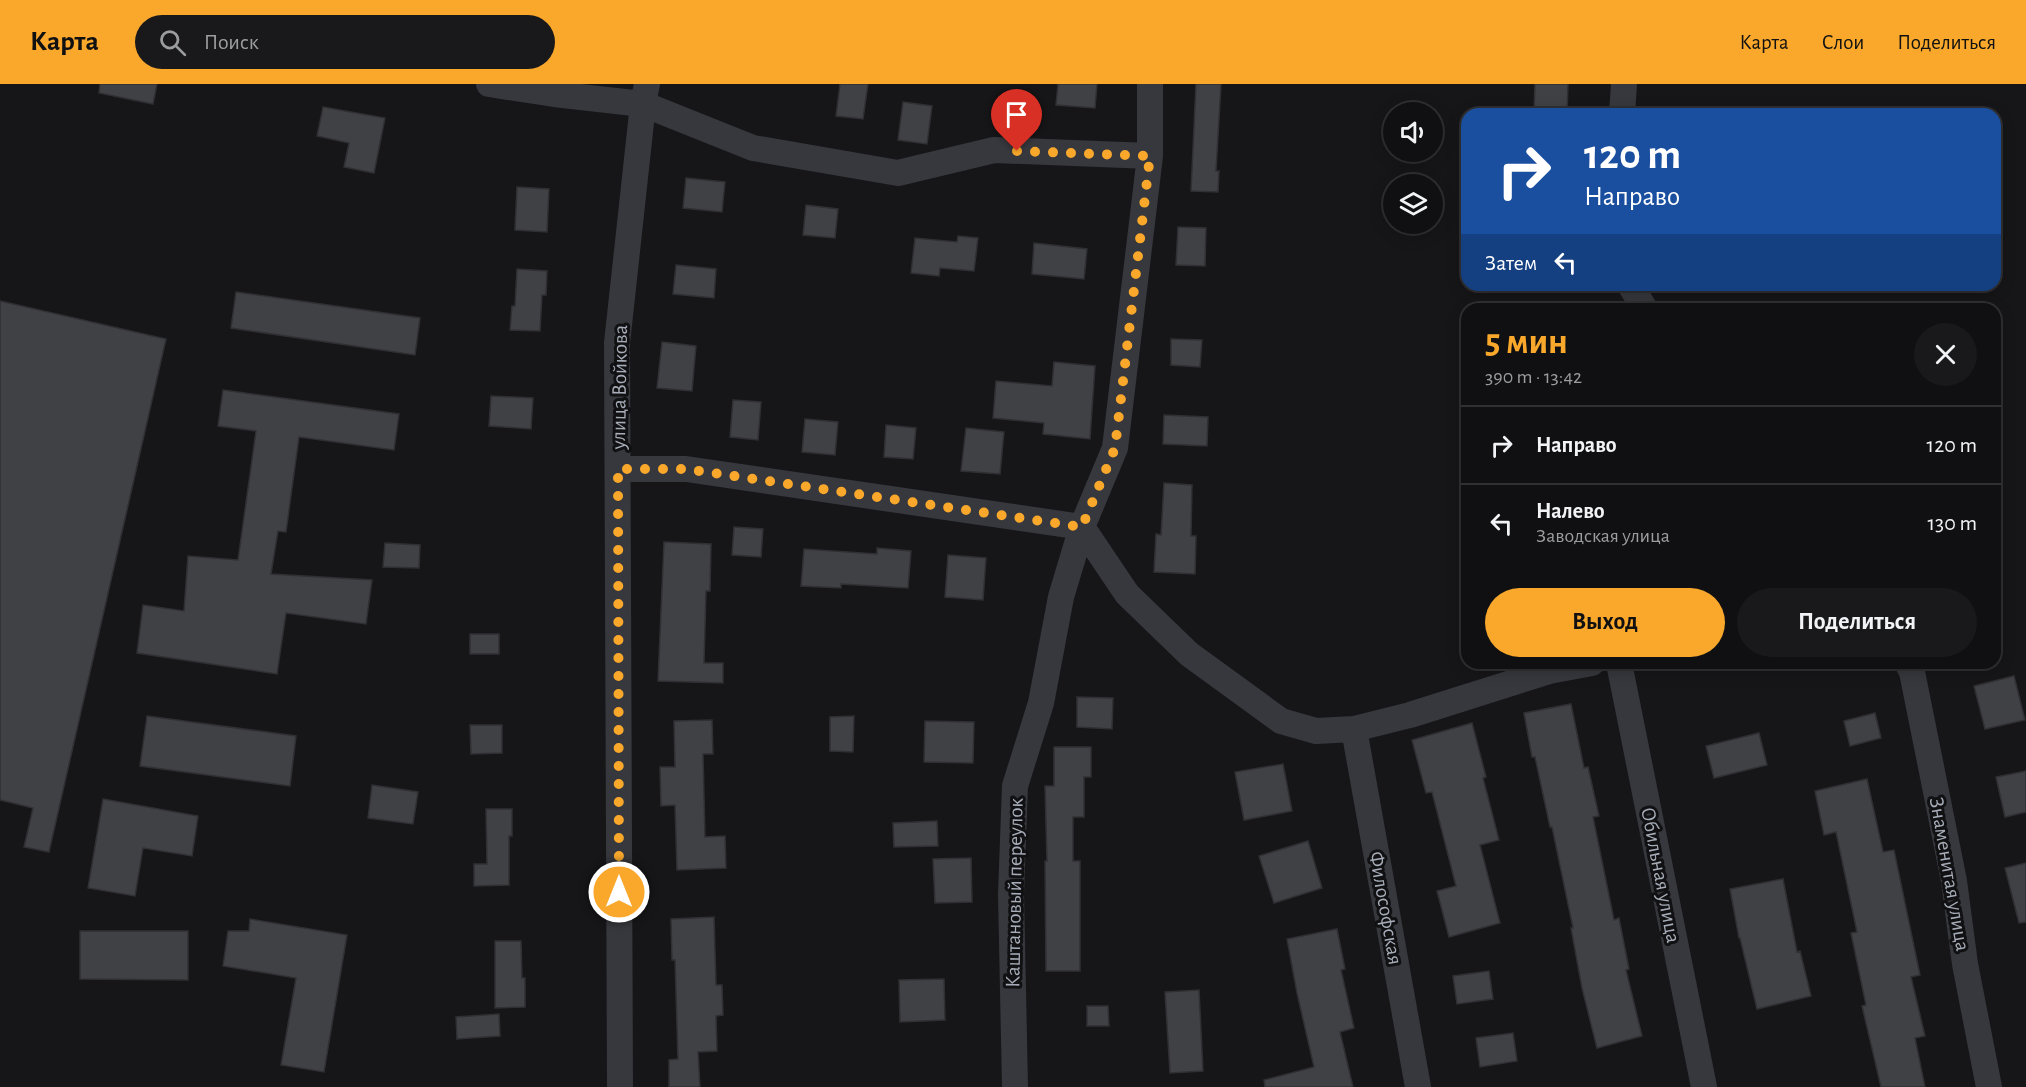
<!DOCTYPE html>
<html lang="ru">
<head>
<meta charset="utf-8">
<style>
  body { margin:0; font-family:"Alegreya Sans",sans-serif; background:#19191b; color:#f1f3f6; height:100vh; display:flex; flex-direction:column; font-size:22px; white-space:nowrap }
  * { box-sizing:border-box; margin:0 }
  p { font-size:20px; color:#9c9d9f }
  .icon { flex:none; width:33px; height:33px; fill:none; stroke:currentColor; stroke-width:2; stroke-linecap:round; stroke-linejoin:round }
  .map { position:relative; flex:1; overflow:hidden }
  .panel { position:absolute; left:1461px; top:219px; width:540px; height:366px; display:flex; flex-direction:column; background:#101012; border-radius:18px; box-shadow:0 3px 15px #0003,0 0 0 2px #303032 }
  .panel>* { flex:none }
  .guide { position:absolute; left:1461px; top:24px; width:540px; height:183px; border-radius:18px; box-shadow:0 3px 15px #0003,0 0 0 2px #303032; background:#1a4fa0; color:#fff; overflow:hidden }
  .tools { position:absolute; left:1383px; top:18px; display:grid; gap:12px }
  .tools a { display:grid; place-items:center; width:60px; height:60px; border-radius:50%; background:#101012; box-shadow:0 3px 15px #0003,0 0 0 2px #303032; font-size:30px }
  .pin { position:absolute; display:grid; place-items:center; width:51px; height:51px; color:#fff; margin:-62px -26px; border-radius:50% 50% 50% 0; rotate:-45deg; box-shadow:0 0 6px #0007 }
  .pin .icon { rotate:45deg }
  .me { position:absolute; width:66px; margin:-33px; rotate:0deg; stroke-linejoin:round; filter:drop-shadow(0 0 4px #0008) }
  .turn { display:flex; align-items:center; gap:21px; height:126px; padding:0 24px; font-size:27px }
  .turn .icon { width:78px; height:78px; stroke-width:2.5 }
  .turn b { display:block; font-size:42px; line-height:51px }
  .then { display:flex; align-items:center; height:57px; padding:0 24px; background:#0003; gap:12px; font-size:22px }
  .round { display:grid; place-items:center; flex:none; width:63px; height:63px; border-radius:32px; background:#19191b }
  .headline { display:flex; align-items:center; justify-content:space-between; height:102px; padding:0 24px }
  h1 { font-size:36px; font-weight:700; line-height:45px; color:#f9a82c }
  .button { display:flex; gap:12px; margin-top:auto; padding:12px 24px }
  .button a { flex:1; height:69px; border-radius:36px; background:#f9a82c; color:#111; font-size:24px; font-weight:700; line-height:69px; text-align:center }
  .button a+a { background:#19191b; color:#f1f3f6 }
  ul { padding:0; list-style:none }
  li { display:flex; align-items:center; gap:18px; height:78px; padding:0 24px; border-top:2px solid #303032 }
  li div { flex:1 }
  li b { display:block; font-size:22px }
  li em { font-style:normal }
  header { display:flex; align-items:center; gap:36px; box-sizing:border-box; height:84px; padding:0 30px; background:#f9a82c; color:#111 }
  header strong { font-size:28px }
  nav { display:flex; gap:33px; margin-inline-start:auto; font-size:21px }
  .search { width:420px; height:54px; background:#19191b; display:flex; align-items:center; gap:15px; box-sizing:border-box; padding:0 21px; border-radius:33px; color:#9c9d9f; font-size:22px }
  .map>svg:first-child { display:block }
  .building { fill:#404145; stroke:#303034; stroke-width:1.5 }
  .lines { fill:none; stroke-linecap:round; stroke-linejoin:round }
  .minor { stroke:#36383d; stroke-width:26 }
  .route { stroke:#f9a82c; stroke-width:10; stroke-dasharray:0 18 }
  .labels { text-anchor:middle; stroke-width:6; stroke-linejoin:round; paint-order:stroke }
  .street-label { font-size:21px; fill:#a7adb8; stroke:#111113 }
</style>
</head>
<body>
<header>
<strong>Карта</strong>
<div class="search"><svg class="icon" aria-label="search" viewBox="0 0 24 24"><circle cx="10" cy="10" r="6"/><path d="M15 15l6 6"/></svg>Поиск</div>
<nav><a>Карта</a><a>Слои</a><a>Поделиться</a></nav>
</header>
<div class="map">
<svg width="2026" height="1003" viewBox="0 0 2026 1003">
  <rect width="100%" height="100%" fill="#161618"/>
  <path class="building" d="M100,0h57l-4,20 -54,-11z
    M840,0h28l-5,35 -27,-3z
    M1058,0h39l-2,24 -39,-3z
    M1196,0h25l-5,87h3l-1,21 -27,-1z
    M1535,0h33l-1,28 -33,-1z
    M903,18l29,4 -5,38 -29,-4z
    M323,23l62,11 -11,55 -30,-6 5,-24 -32,-7z
    M686,94l39,4 -3,30 -39,-4z
    M517,103l32,2 -2,43 -32,-2z
    M806,121l32,4 -3,29 -32,-3z
    M1178,143l28,1 -1,38 -29,-1z
    M958,152l20,2 -4,33 -34,-3 -1,8 -28,-3 4,-35 42,4z
    M1034,159l53,6 -3,30 -52,-5z
    M676,181l40,4 -2,29 -41,-4z
    M517,185l30,2 -1,24h-4l-2,36 -30,-1 2,-24h3z
    M236,208l184,26 -5,37 -184,-27z
    M0,217l166,38 -117,513 -25,-5 9,-39 -33,-8z
    M1171,255l31,1 -2,27 -29,-2z
    M662,258l34,4 -4,45 -35,-3z
    M1054,278l41,4 -5,73 -47,-5 1,-11 -51,-5 3,-37 56,5z
    M223,306l176,24 -5,36 -95,-13 -13,95 -8,-1 -7,43 101,6 -6,44 -80,-11 -9,61 -140,-21 6,-48 41,6 4,-55 50,4 18,-129 -38,-5z
    M491,312l42,2 -2,31 -42,-3z
    M733,316l28,2 -3,38 -28,-3z
    M1164,331l44,2 -1,29 -44,-2z
    M805,335l33,3 -3,33 -33,-3z
    M886,341l30,3 -3,31 -29,-2z
    M966,344l38,4 -4,42 -39,-3z
    M1164,399l28,2 -1,51h5l-1,38 -41,-2 2,-38 5,1z
    M734,443l29,2 -2,28 -29,-2z
    M664,458l47,2 -1,47h-4l-2,72h19v20l-65,-2z
    M385,459l35,2 -1,23 -36,-1z
    M877,464l34,3 -3,37 -67,-4v4l-40,-2 3,-37 73,5z
    M948,471l38,3 -3,42 -38,-3z
    M470,550h29v20h-29z
    M2014,592l11,44 -40,9 -11,-43z
    M1077,613l36,1 -1,31 -35,-2z
    M1571,620l13,64 4,-1 11,49 -6,1 21,103 5,-2 10,51 -3,1 16,66 -45,12 -15,-60 -11,-60h2l-21,-101h-2l-15,-70h-3l-8,-44z
    M1875,629l6,25 -31,8 -6,-25z
    M147,632l149,20 -6,50 -150,-20z
    M854,632l-1,36 -23,-1v-34z
    M712,636l1,34h-10l2,83 20,-1 1,32 -49,2 -2,-65 -14,1 -1,-39h15l-1,-46z
    M925,637l49,1 -1,41 -49,-1z
    M1472,639l14,54 -3,1 16,62 -19,5 20,78 -51,14 -12,-46 19,-5 -24,-94 -6,1 -14,-53z
    M470,641h32v28l-31,1z
    M1759,649l8,32 -53,13 -8,-32z
    M1054,663h37v30h-7v40h-11v44h7v110h-34l-1,-110h2l-2,-75h9z
    M1283,680l9,47 -48,9 -9,-48z
    M2026,687v41l-21,5 -9,-40z
    M1867,695l16,73 11,-2 26,125 -9,2 14,59 -10,2 10,49h-44l-19,-81 4,-1 -15,-72 6,-1 -21,-100 -12,3 -9,-44z
    M372,701l46,7 -5,32 -45,-6z
    M103,715l95,17 -6,40 -49,-8 -8,48 -47,-8z
    M486,725h26v27h-3v49l-35,1v-22h13z
    M937,737l1,25 -44,1 -1,-24z
    M1308,757l14,47 -48,15 -15,-47z
    M971,774l1,44 -37,1 -2,-44z
    M2026,779v59l-7,1 -14,-55z
    M1783,795l14,73 3,-1 11,45 -54,13 -17,-71h-1l-9,-49z
    M714,833l2,68h6l1,30 -7,1 1,35 -19,1 2,35h-31v-27l9,-1 -3,-99h-3l-1,-41z
    M250,835l97,16 -23,137 -43,-7 15,-87 -73,-12 5,-35h21z
    M1337,845l8,40 -4,1 13,58 -14,4 13,55h-88l-1,-7 50,-13 -17,-74 -10,-54z
    M80,847h108v49l-108,-1z
    M495,857h26l1,37h3v29l-30,1z
    M1489,887l4,28 -36,5 -4,-28z
    M944,895l1,41 -45,2 -1,-42z
    M1199,906l4,81 -33,2 -5,-81z
    M1087,922h21l1,20h-22z
    M499,930l1,22 -43,3 -1,-22z
    M1513,949l4,28 -37,6 -4,-29z"/>
  <g class="lines">
    <path class="minor" d="M489,0l65,10 89,10 110,44 145,25 96,-23 156,6
      M1622,30l2,-30
      M1630,201l15,24
      M618,385h68l396,58 45,67 62,60 92,67 35,10 38,-2 56,-14 139,-44 43,-8
      M1619,579l85,424
      M1907,579l5,9 42,209 11,83 24,123
      M1354,645l64,358
      M620,1003l-3,-744 26,-239 4,-20
      M1015,1003l-4,-193 4,-108 26,-83 20,-106 21,-70 33,-79 35,-292v-72"/>
  </g>
  <g class="lines">
    <path class="route" d="M619,808l-1,-423h68l396,58 33,-79 35,-292 -133,-5"/>
  </g>
  <g class="labels">
    <g class="street-label">
      <text transform="translate(619 303) rotate(-89)" y="7">улица Войкова</text>
      <text transform="translate(1950 790) rotate(80)" y="7">Знаменитая улица</text>
      <text transform="translate(1661 791) rotate(79)" y="7">Обильная улица</text>
      <text transform="translate(1014 809) rotate(-89)" y="7">Каштановый переулок</text>
      <text transform="translate(1386 824) rotate(80)" y="7">Философская</text>
    </g>
  </g>
</svg>
<div class="tools">
<a><svg class="icon" aria-label="sound" viewBox="0 0 24 24"><path d="M4 9h4l5-4v14l-5-4H4zM17 9q2 3 0 6"/></svg></a>
<a><svg class="icon" aria-label="layers" viewBox="0 0 24 24"><path d="M12 4l9 5-9 5-9-5zM3 14l9 5 9-5"/></svg></a>
</div>
<div class="pin" style="left:1017px;top:67px;background:#d93025"><svg class="icon" aria-label="arrive" viewBox="0 0 24 24"><path d="M6 21V4h12l-3 4 3 4H6"/></svg></div>
<svg class="me" style="left:619px;top:808px" viewBox="-20 -20 40 40"><circle r="17" fill="#f9a82c" stroke="#fff" stroke-width="3"/><path d="M0-11L8 9 0 5-8 9z" fill="#fff"/></svg>
<div class="guide">
<div class="turn"><svg class="icon" aria-label="right" viewBox="0 0 24 24"><path d="M7 20v-9h11M14 6l5 5-5 5"/></svg><div><b>120 m</b>Направо</div></div>
<div class="then">Затем<svg class="icon" aria-label="left" viewBox="0 0 24 24"><path d="M17 20v-9H6M10 6l-5 5 5 5"/></svg></div>
</div>
<section class="panel">
<div class="headline"><div><h1>5 мин</h1><p>390 m · 13:42</p></div><a class="round"><svg class="icon" aria-label="close" viewBox="0 0 24 24"><path d="M6 6l12 12M18 6L6 18"/></svg></a></div>
<ul>
<li><svg class="icon" aria-label="right" viewBox="0 0 24 24"><path d="M7 20v-9h11M14 6l5 5-5 5"/></svg><div><b>Направо</b></div><em>120 m</em></li>
<li><svg class="icon" aria-label="left" viewBox="0 0 24 24"><path d="M17 20v-9H6M10 6l-5 5 5 5"/></svg><div><b>Налево</b><p>Заводская улица</p></div><em>130 m</em></li>
</ul>
<div class="button"><a>Выход</a><a>Поделиться</a></div>
</section>
</div>
</body>
</html>
